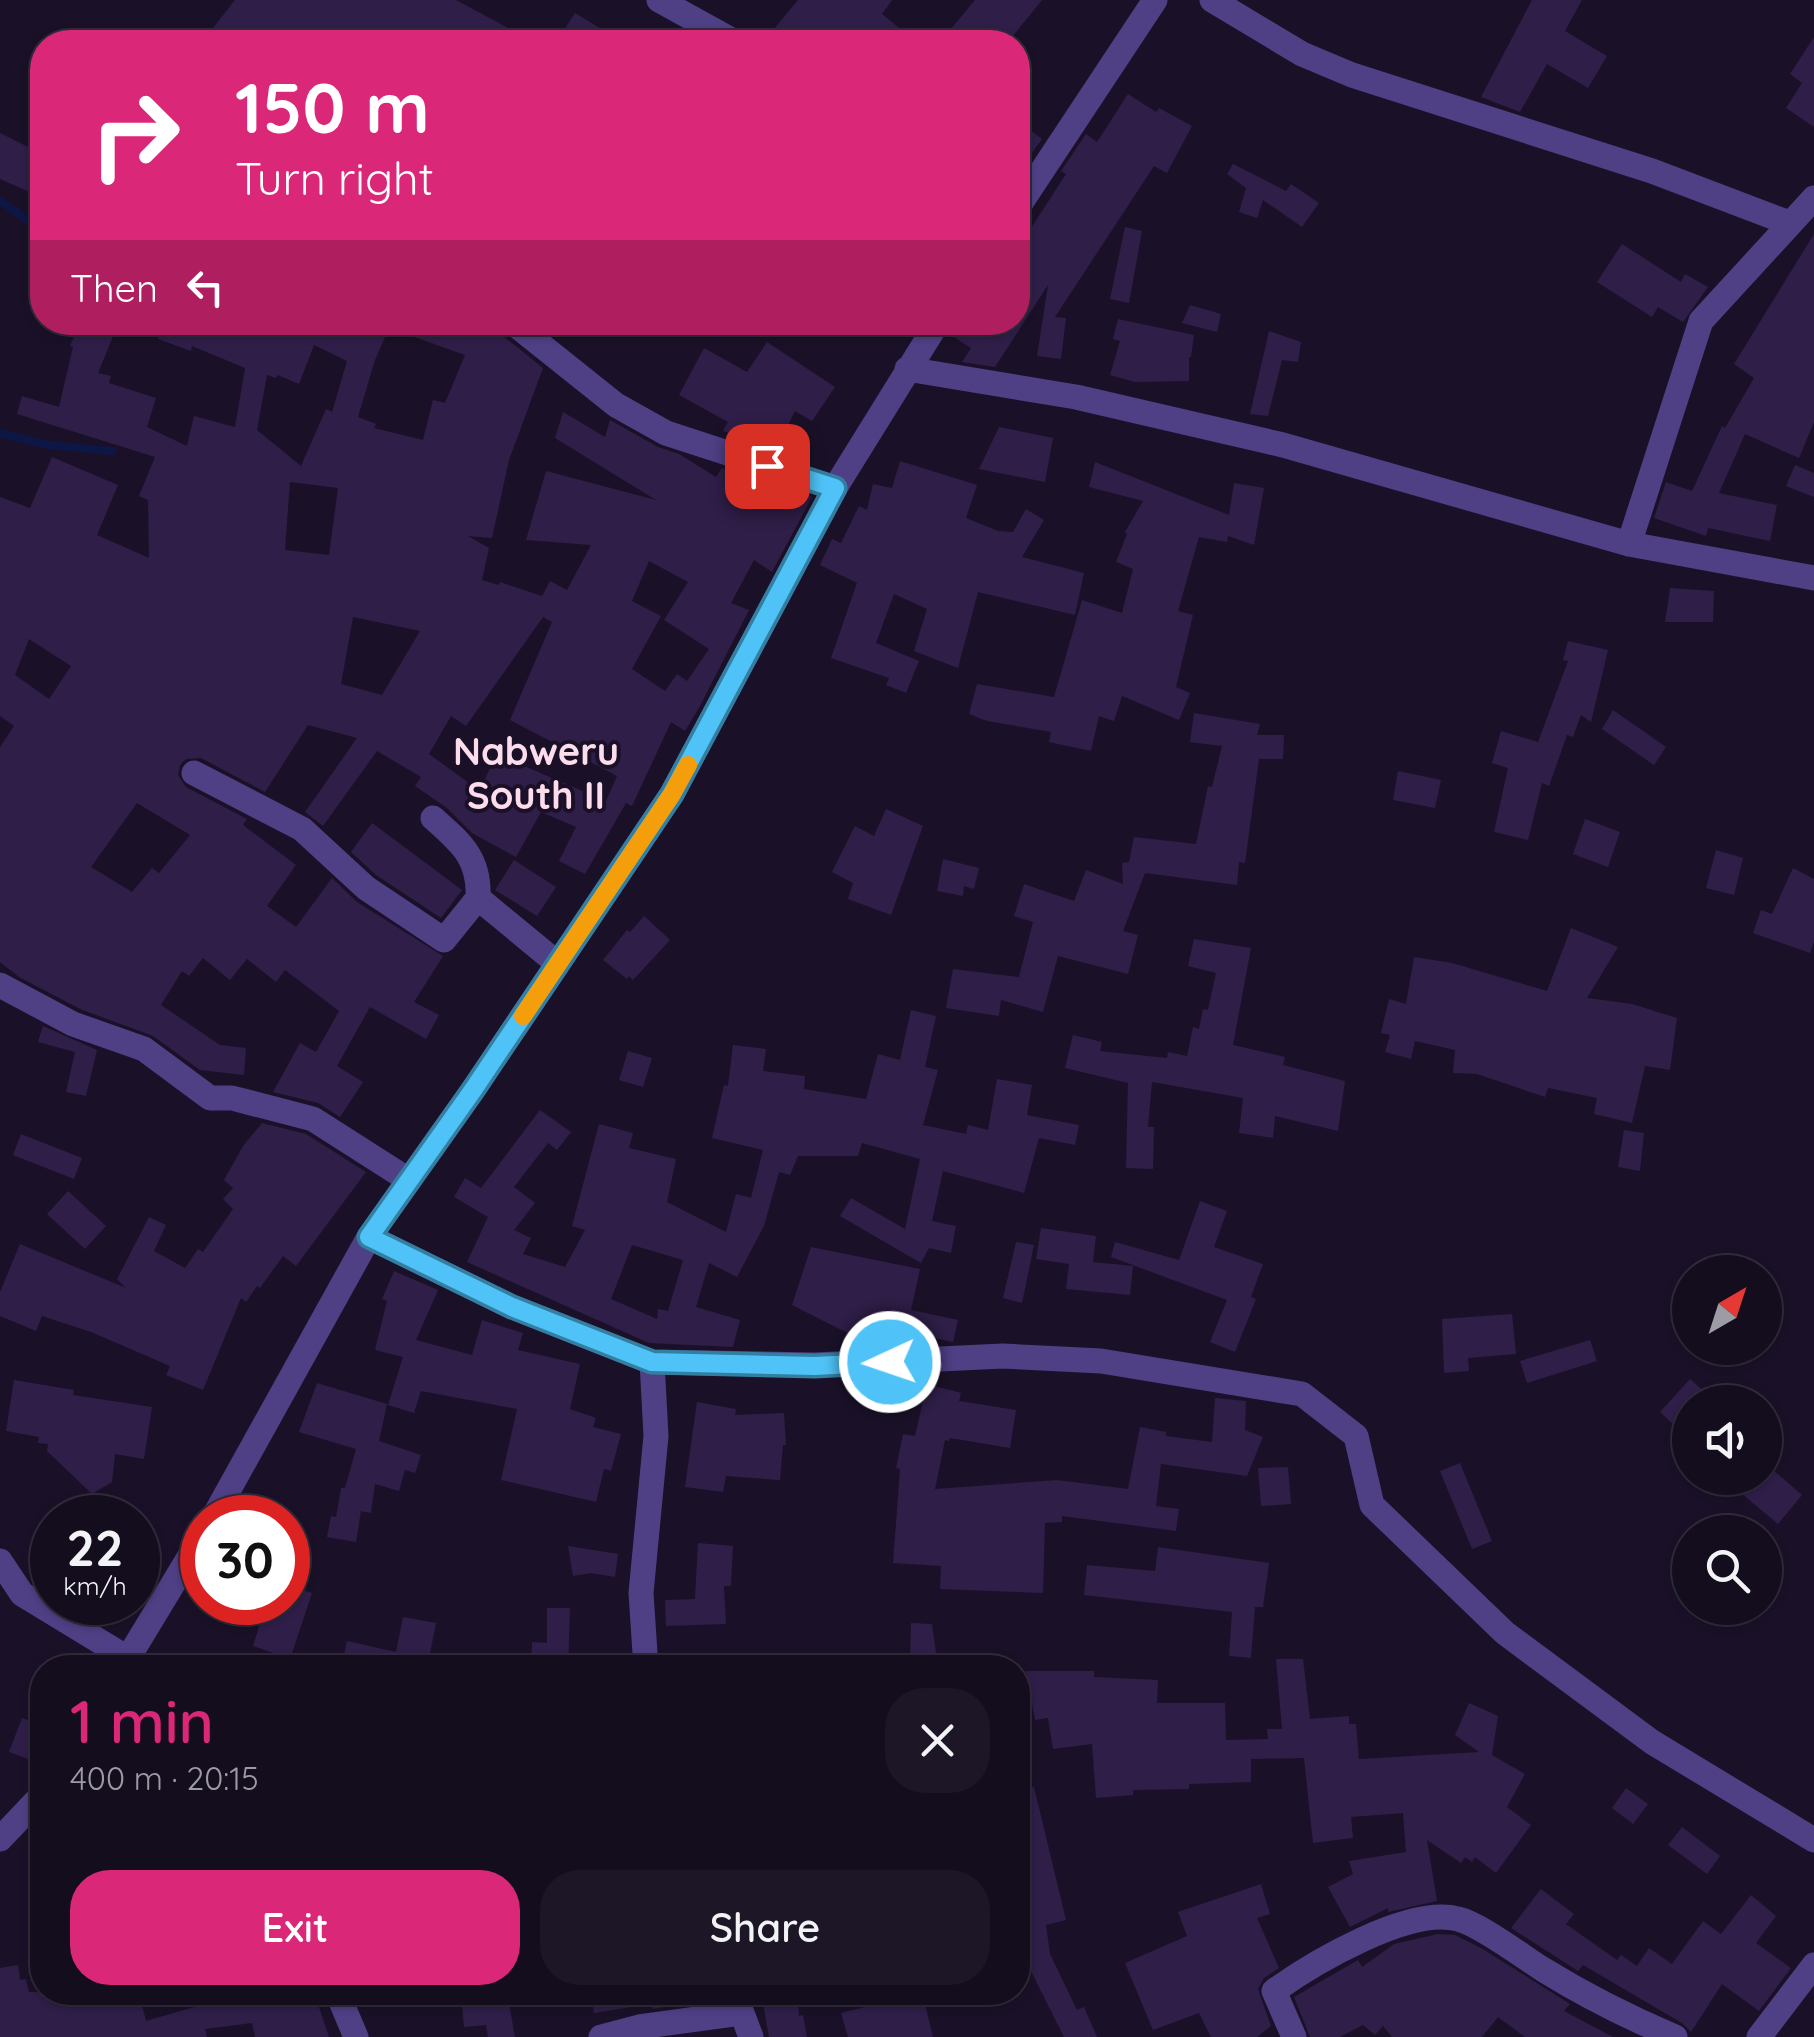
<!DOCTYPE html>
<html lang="en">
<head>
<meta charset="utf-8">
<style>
  body { margin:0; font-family:Quicksand,sans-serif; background:#1d1627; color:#f1f3f6; height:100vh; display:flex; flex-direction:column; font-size:38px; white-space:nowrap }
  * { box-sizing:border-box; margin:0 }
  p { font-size:32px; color:#9d9ca4 }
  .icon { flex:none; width:55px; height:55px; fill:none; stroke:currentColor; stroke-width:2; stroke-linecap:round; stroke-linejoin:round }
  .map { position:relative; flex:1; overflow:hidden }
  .drawer { position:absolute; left:30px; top:1655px; width:1000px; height:350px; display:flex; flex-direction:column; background:#140d1e; border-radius:40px; box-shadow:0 2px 8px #0004,0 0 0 2px #332d3c }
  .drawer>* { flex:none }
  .banner { position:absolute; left:30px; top:30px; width:1000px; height:305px; border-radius:40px; box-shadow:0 2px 8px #0004,0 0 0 2px #332d3c; background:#db2777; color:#fff; overflow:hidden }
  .needle { width:65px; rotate:39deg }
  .fabs { position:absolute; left:1672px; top:1255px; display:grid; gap:20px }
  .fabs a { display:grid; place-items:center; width:110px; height:110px; border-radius:50%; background:#140d1e; box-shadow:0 2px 8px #0004,0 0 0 2px #332d3c; font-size:50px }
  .speed { position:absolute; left:30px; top:1495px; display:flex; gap:20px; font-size:50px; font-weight:700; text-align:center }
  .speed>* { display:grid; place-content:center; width:130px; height:130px; border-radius:50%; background:#140d1e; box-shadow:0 2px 8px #0004,0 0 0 2px #332d3c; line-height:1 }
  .speed small { font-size:25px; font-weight:400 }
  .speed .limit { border:15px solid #d22; background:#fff; color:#111 }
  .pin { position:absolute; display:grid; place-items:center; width:85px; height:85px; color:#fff; margin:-42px; border-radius:20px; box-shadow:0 5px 15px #0006 }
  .me { position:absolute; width:110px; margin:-55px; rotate:267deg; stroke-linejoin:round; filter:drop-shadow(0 0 8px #0008) }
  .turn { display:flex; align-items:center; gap:35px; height:210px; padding:0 40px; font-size:45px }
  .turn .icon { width:130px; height:130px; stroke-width:2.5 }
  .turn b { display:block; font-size:70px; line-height:85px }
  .then { display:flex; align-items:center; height:95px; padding:0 40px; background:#0003; gap:20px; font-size:38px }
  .round { display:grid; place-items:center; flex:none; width:105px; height:105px; border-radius:40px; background:#1d1627 }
  .head { display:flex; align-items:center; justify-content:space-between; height:170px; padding:0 40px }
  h1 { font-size:60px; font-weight:600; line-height:75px; color:#db2777 }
  .primary-button { display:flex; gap:20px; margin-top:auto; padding:20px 40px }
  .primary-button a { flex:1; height:115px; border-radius:40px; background:#db2777; color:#fff; font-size:40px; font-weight:600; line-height:115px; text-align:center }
  .primary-button a+a { background:#1d1627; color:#f1f3f6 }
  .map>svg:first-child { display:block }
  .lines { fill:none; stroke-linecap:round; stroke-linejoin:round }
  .stream { stroke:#0d1745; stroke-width:8 }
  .building { fill:#2f1e48; fill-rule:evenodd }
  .minor { stroke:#4f3f85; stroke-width:25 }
  .route-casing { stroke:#337fa1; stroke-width:25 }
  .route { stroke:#4fc3f7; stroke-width:18 }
  .slow { stroke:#f59e0b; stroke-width:18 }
  .labels { text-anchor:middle; stroke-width:8; stroke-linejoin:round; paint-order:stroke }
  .quarter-label { font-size:38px; font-weight:bold; fill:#fddceb; stroke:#1a1128 }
</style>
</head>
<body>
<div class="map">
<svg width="1814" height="2037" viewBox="0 0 1814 2037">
  <rect width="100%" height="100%" fill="#1a1128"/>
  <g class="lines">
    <path class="stream" d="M0,201l42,29
      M0,433l48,12 64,6"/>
  </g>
  <path class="building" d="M235,0h221l78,42h-332z
    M798,0h94l-10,14 35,28h-128l-16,-12z
    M975,0h67l-34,42h-68z
    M1532,0h50l-17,31 42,25 -19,32 -41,-24 -27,48 -39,-15z
    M575,13l48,29h-67z
    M1814,37v90l-28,-19 16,-25 -12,-9z
    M1128,94l28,18 3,-4 33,18 -25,47 -13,-7 -99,151 11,1 -5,41 -24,-3 11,-71 -53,82 -33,-5 9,-14 -22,-14 5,-12h64v-74l48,-74 -5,-3 25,-37 11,8z
    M1018,121l24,18 -24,33z
    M0,133l42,21v22l-8,18 -34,-15z
    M1233,164l53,27 5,-7 28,19 -17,24 -39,-27 -6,18 -18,-6 7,-24 -19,-14z
    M1125,227l17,4 -13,72 -19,-4z
    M1814,234v188l-15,36 -54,-24 -26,59 58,12 -7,36 -62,-13 -2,8 -52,-18 12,-36 26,9 30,-65 3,2 29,-50 -20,-14z
    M1622,244l59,38 4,-8 23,13 -25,35 -25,-15 -6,10 -55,-35z
    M1190,305l31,9 -4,18 -35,-9z
    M1118,319l76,16 -3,22h-2v24l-54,1 -25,-7 10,-34 -7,-2z
    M80,322h39l-21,51 13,3 -2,7 47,15 -9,29 40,19 7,-30 41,11 10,-59 -53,-22 -1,5 -33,-12 6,-17h332l6,13 41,33 -34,92 -17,78 -24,-2 21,12 -7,32 17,5 1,-3 42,14 8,-15 17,9 24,-45 -65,-5 20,-69 110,29 -101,-62 8,-26 42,25 5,-17 48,27 21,7 37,23 6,-9 90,29 -40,75 -18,-12 -23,43 18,7 -49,96 -15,25 -14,-9 -39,84 -6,-3 -41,71 -26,-13 17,-34 -35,-15 -25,45 -44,-24 -25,-25 -32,-22 6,-9 -44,-26 -54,75 -18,-14 52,-74 -49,-13 -43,67 -64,-34 -15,1 -6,6 -2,10 8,12 61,32 -4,6 53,40 -29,41 29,21 36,-49 25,24 86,54 -29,46 25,13 -13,24 -56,-32 -33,59 26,16 -23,35 -22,-14 -45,-11 27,-49 16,9 23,-41 -54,-41 -9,12 -29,-23 -17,21 -27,-22 -14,18 -7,-5 -21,34 59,40 26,3 -2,27 -44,-5 -47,-34 -73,-27 -61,-32 -19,-15v-215l14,-21 -14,-10v-219l30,11 22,-51 66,28 -21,50 52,23 -1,-58 -9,-4 16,-39 -138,-43 5,-18 37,11 14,-60 -3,-1zM389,328l76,27 -20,48 -12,-3 -10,40 -49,-12 2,-4 -18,-7 17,-57zM314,345l33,16 -15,51 -6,-3 -25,57 -44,-36 10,-55 9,3 2,-3 21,9zM290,482l48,6 -9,67 -44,-5zM649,561l39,21 -24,38 45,29 -22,32 -10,-7 -12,17 -33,-22 29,-53 -29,-15zM353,617l67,14 -38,64 -41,-11zM543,617l9,5 -42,98 107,56 -11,25 -110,-47 -16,37 -51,-37 22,-38 15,10zM29,639l42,27 -22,33 -34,-24zM137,803l53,32 -31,38 -7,-5 -20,24 -41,-25z
    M1269,331l32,11 -3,20 -16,-2 -14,56 -18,-2z
    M767,342l68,45 -23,34 -17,-10 -20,40 -52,-20 5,-9 -49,-27 25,-47 43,24z
    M999,427l54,11 -8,44 -66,-13z
    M900,461l77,24 -11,33 32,13 15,1 13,-23 18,11 -22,37 62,16 -9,42 -97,-23 -20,76 -44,-17 13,-42 -33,-15 -18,49 43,18 -13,32 -20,-8 3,-7 -58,-20 26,-75 -37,-18 12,-26 9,4 18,-37 8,4 6,-26 19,4z
    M1095,462l134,53 5,-32 30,5 -10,57 -26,-9 -1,6 -28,-5 -21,74 15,4 -17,72 14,6 -11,27 -57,-24 -8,25 -15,-5 -8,35 -42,-9 2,-10 -64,-11 -18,-7 8,-30 77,13 28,-97 40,13 11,-44 -17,-7 11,-28 -2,-2 18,-31 -54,-14z
    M1795,465l19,8v24l-28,-11z
    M1670,588l44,3 -1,31h-48z
    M1568,641l40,9 -17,72 -10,-7 -8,22 -6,-2 -18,51 -7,-3 -14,57 -34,-8 14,-64 -16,-5 9,-32 37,11 30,-81 -5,-1z
    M1613,710l53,37 -12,18 -52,-36z
    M1194,713l66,11 -3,11h27l-1,24h-24l-14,104 -6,-1 -2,23 -92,-12 -22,58 15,4 -10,39 -70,-18 -15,56 -42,-12 -2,16 -53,-8 7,-39 66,8 14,-55 -19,-6 10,-32 50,17 12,-31 37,14 -1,-21 7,-1 5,-25 62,7 12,-58 4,1 10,-41 -32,-4z
    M1398,771l43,9 -6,28 -42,-8z
    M886,809l37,17 -32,89 -43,-16 5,-16 -21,-11 23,-46 19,10z
    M1585,819l35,13 -12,35 -35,-13z
    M372,823l90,67 -21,28 -65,-43 -25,-23z
    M1716,850l27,8 -9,37 -28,-7z
    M943,859l36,9 -5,21 -10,-3 -1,10 -26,-5z
    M514,860l42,27 -19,29 -42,-26z
    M1793,868l21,11v62l-4,12 -57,-20 8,-23 11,4z
    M644,916l26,24 -37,40 -4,-4 -2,3 -24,-19 24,-30 3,2z
    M1571,928l47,19 -31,51 45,6 45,14 -7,52 -25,-4 -13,57 -38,-9 3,-16 -49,-10 -3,9 -68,-23 -24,-1 2,-23 -40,-9 -4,18 -26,-7 5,-17 -9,-2 8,-34 17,5 8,-47 38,6 95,28z
    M1194,939l57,9 -18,97 52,12 -2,8 62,16 -7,50 -63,-15 -2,22 -34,-5 4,-35 -91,-16 -4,45h6l-1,42 -27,-1 2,-85 -63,-15 8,-33 29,7 -2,9 67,7 1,-6 19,4 6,-29 6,2 4,-20 5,1 8,-37 -28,-7z
    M911,1010l25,6 -11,51 13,3 -15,55 43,9 2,-9 20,5 9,-51 35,6 -5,30 52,10 -4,20 -36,-7 -15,55 -81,-22 -11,50 24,5 -5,27 -22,-5 -8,15 -81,-47 11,-18 54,31 15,-70 -58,-16 -4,13h-60l-8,19 -11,-3 -15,54 -27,51 -28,-14 -13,44 44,13 -7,27 -84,-4 -182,-81 21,-45 -34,-20 11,-19 16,10 59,-78 31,22 -14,18 -9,-7 -34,44 21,16 -21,27 17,8 -8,16 42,13 20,-37 -13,-4 27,-102 34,9 -4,15 47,11 -9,43 59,30 10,-38 15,4 12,-48 -51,-12 12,-53 4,1 5,-41 33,4 -3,22 42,5 -1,13 62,10 12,-45 22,6zM632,1245l51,15 -15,51 -10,-2 -1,10 -46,-20z
    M43,1026l54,24 -11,46 -20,-4 9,-40 -37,-10z
    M628,1051l24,7 -9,29 -24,-7z
    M262,1123l44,11 60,38 -70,94 -13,-10 -23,32 -3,-2 -11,16 -5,-4 -38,92 -37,-15 4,-9 -79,-34 -49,-16 -6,15 -36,-15v-24l20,-48 106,44 -9,-9 32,-62 17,8 -12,26 31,17 13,-19 5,3 30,-43 -10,-10 10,-11 -9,-8 19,-34z
    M1624,1130l20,3 -4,38 -22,-4z
    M21,1134l61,24 -8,21 -61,-24z
    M68,1191l38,35 -21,23 -38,-35z
    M1200,1201l27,10 -13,36 49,17 -12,33 5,2 -21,53 -25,-10 17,-42 -116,-43 4,-15 64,18z
    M1041,1228l55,8 -3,26 40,4 -3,29 -64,-6 3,-25 -33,-5z
    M1016,1242l18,3 -12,58 -19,-5z
    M811,1247l109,22 -9,41 47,10 -5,22 -46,-10 -3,12 -33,1 -79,-40z
    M394,1271l44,19 -22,50 56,15 10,-35 41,13 -5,17 62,14 -10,45 26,9 -3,9 28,7 -10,37 -7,-2 -8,33 -95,-22 16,-71 -96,-18 -7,22 -26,-8 15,-48 -28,-7 12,-49 -5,-2z
    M1512,1314l4,40 -48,4 1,13 -25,2 -2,-54z
    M1590,1340l7,21 -70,22 -7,-22z
    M1690,1379l26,23h-26v38l-30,-28z
    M14,1380l60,10 -1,5 79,12 -8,52 -29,-5 -3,28 -20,12 -45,-43 1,-7 -10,-1 1,-6 -33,-6z
    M317,1383l70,21 -8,37 42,14 -6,18 -10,-3 -6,21 -24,-7 -4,29 -10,-2 -5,31 -29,-5 4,-21 5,1 5,-29h4l11,-39 -57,-17z
    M927,1384l34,9 -2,8 57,9 -6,38 -60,-10 -1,3 -4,-1 -10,49 122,-9 71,9 12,-62 26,5v4l46,6 3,-44 31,3 -1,29 18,7 -16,39 -86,-12 -5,42 23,3 -3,22 -114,-15v6l-17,1 -2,70 -103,-4 1,-23 -48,-3 7,-94 -4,-1 7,-34 12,2z
    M697,1402l39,7 -1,6 49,-2 2,32h-3l-3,35 -54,-4 -3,16 -38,-5z
    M1460,1463l32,78 -20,8 -32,-78z
    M1765,1463l37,32 -24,29 -55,-46h42z
    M1288,1467l3,37 -30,2 -3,-38z
    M698,1543l35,3 -2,40h-7l2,38 -60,2 -1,-26 30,-1z
    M568,1546l50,8 -3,23 -24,-4 -18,3z
    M1158,1547l111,16 -6,44h-8l-4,51 -22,-2 3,-44 -148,-17 3,-30 68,6z
    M288,1585l24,8 -22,66 -37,-13 8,-26 -5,-2 5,-16h27z
    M547,1608h23l-2,60h-37l1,-26 15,1z
    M403,1617l33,6 -9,45h-86l6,-27 49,11z
    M911,1623l21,1 6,44h-28z
    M1276,1659h27l7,60 39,-3v8h7l3,35 120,-7 -24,-17 14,-32 29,13 -6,39 33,19 -18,33 24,18 -35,48 -21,-16 -3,5 -7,-5 -4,6 -34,-23 10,61 -49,11v-4l-38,19 -22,-40 25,-13 -4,-13 57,-9 -3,-39 -52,4 2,21 -40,5 -9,-85 -53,1v23l-62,2v5l-56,1v5l-37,3 -4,-54 -39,5 -5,-31 -13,2 -9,-49h68v6l64,3 -1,23h68l1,37 42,-1 -1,-10h15z
    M22,1718l20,7v12l-8,24 -25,-9z
    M1034,1787l32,133 -20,5 4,29 27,56 7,-3 13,30h-33l-33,-66 -13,-66v-66l8,-2 -4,-48z
    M1626,1788l22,16 -15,20 -21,-16z
    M1682,1827l38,29 -13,18 -39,-29z
    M1261,1884l9,30 -13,4 22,50 -15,10 -6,11 13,37 -14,11h-46l-12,-24 -46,17 -28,-67 62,-27 -9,-24z
    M1541,1889l33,25 -8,10 51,36 4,-5 16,11 12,-18 23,16 31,-43 18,13 30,-39 25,21 -20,27 35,25 -32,43 -37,-27 -31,48 -9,-9 -99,-58 -5,6 -67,-43z
    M1438,1934l17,1 26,13 89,56 -6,7 49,26h-88l-27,-20 -16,20h-90l-9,-11 -8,9 -12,-10 -23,12h-30l-16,-40 64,-37 4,7 32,-23z
    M18,1965l2,15 6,-1 3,13h110l7,29 83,-24 -1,-5h86l15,45h-74l-3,-14 -47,6 2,8h-207v-69z
    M461,1992h46l8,45h-27l-2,-12 -22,2z
    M590,1992h86l3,13 -27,4 -1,-5 -57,9z
    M761,1992h36l2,24 4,-1 4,22h-38z
    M863,1992h59l11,45h-85l-7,-24 24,-6z"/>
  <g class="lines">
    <path class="minor" d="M659,0l76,42
      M1212,0l90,54 50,21 300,96 137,52
      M1018,207l137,-207
      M512,322l104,83 50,28 169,55
      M907,369l169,28 207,48 346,99 185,34
      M1629,544l72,-223 113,-123
      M194,773l108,56 64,59 78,52 34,-42 80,66
      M433,818c28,25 47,40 45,80
      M0,985l73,39 71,25 66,49h22l81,21 94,60
      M369,1237l143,70 140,55 163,3 188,-9 98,5 201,33 54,42 16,69 133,128 147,109 162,98
      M213,1518l156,-281 104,-147 199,-296 163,-306 103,-166
      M0,1561l22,33 105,64
      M122,1668l80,-132
      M646,1668l-5,-75 15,-157 -4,-74
      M0,1839l42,-44
      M337,1992l19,45
      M734,1992l17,45
      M601,2037l38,-10 102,-14
      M1294,2037l-20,-46c39,-28 135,-85 184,-72 22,5 65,38 86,51 42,26 86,48 131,67
      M1759,2037l55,-72"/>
  </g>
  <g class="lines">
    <g class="route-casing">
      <path id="route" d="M767,466l68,22 -163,306 -199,296 -104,147 143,70 140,55 163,4 75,-4"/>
    </g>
    <use href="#route" class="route"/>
    <path class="slow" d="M523,1016l149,-222 16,-29"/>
  </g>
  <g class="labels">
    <g class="quarter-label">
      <text x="536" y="765">Nabweru<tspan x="536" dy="44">South II</tspan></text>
    </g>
  </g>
</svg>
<div class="fabs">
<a><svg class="needle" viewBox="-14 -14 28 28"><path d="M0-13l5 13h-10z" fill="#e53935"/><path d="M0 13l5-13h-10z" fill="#9d9ca4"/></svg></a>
<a><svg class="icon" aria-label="sound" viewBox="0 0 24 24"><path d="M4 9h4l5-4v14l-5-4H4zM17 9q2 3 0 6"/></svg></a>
<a><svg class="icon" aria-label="search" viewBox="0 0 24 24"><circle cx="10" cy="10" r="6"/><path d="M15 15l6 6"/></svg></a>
</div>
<div class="speed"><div>22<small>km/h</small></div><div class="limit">30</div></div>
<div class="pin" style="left:767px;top:466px;background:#d93025"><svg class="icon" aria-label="arrive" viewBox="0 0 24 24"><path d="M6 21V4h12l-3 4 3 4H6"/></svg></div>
<svg class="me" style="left:890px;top:1362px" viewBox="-20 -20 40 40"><circle r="17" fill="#4fc3f7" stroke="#fff" stroke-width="3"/><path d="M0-11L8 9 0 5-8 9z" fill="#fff"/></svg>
<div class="banner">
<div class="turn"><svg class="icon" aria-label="right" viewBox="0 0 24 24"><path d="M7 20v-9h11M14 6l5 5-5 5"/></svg><div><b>150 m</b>Turn right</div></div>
<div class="then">Then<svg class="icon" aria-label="left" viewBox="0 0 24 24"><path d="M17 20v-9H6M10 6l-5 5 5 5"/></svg></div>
</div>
<section class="drawer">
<div class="head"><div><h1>1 min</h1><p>400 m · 20:15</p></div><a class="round"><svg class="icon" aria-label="close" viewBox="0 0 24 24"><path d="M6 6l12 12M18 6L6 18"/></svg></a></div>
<div class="primary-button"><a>Exit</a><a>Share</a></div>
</section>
</div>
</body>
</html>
